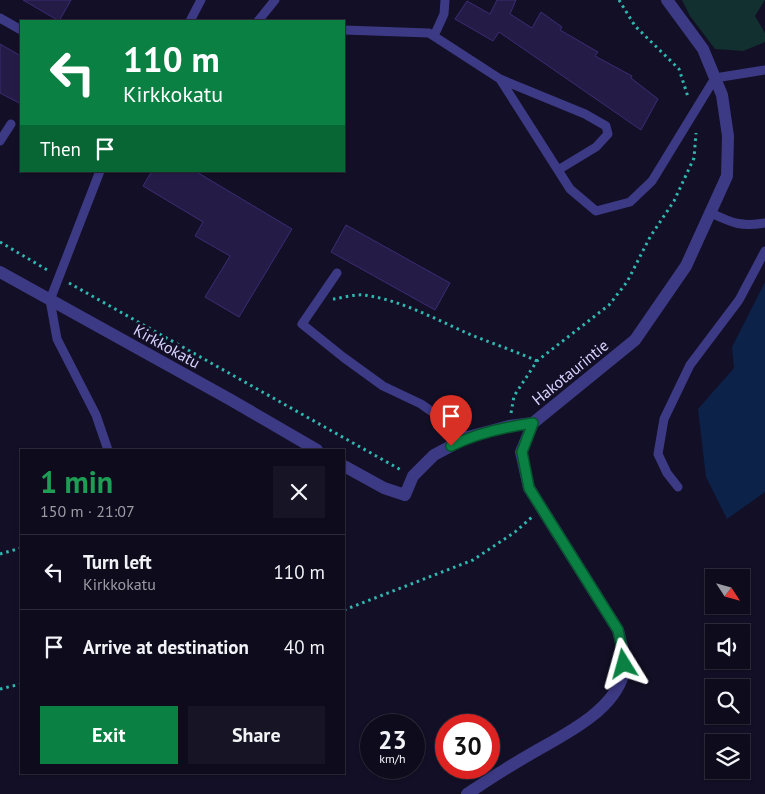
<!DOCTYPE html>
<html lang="en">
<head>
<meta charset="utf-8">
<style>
  body { margin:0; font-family:"PT Sans",sans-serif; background:#171425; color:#f1f3f6; height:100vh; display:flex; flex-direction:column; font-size:19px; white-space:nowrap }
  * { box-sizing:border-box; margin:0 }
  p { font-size:16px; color:#9b9ba3 }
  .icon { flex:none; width:28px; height:28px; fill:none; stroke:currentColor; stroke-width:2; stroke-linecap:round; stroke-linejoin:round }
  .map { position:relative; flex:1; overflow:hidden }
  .sheet { position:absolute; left:20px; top:449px; width:325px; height:325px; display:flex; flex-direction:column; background:#0e0b1c; border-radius:0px; box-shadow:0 1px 4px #0004,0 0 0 1px #2e2b3b }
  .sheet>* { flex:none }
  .hud { position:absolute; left:20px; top:20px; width:325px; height:152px; border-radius:0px; box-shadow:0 1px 4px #0004,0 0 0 1px #2e2b3b; background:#0b8043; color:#fff; overflow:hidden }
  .needle { width:32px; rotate:126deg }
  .buttons { position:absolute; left:705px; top:569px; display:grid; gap:10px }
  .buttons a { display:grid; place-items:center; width:45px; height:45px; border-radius:0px; background:#0e0b1c; box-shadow:0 1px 4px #0004,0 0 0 1px #2e2b3b; font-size:25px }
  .speed { position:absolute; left:360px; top:714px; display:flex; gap:10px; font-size:25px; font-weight:700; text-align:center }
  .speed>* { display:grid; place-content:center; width:65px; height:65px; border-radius:50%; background:#0e0b1c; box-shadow:0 1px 4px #0004,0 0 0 1px #2e2b3b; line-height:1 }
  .speed small { font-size:12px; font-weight:400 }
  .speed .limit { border:8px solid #d22; background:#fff; color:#111 }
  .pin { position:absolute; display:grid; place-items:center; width:42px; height:42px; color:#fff; margin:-51px -21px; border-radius:50% 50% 50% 0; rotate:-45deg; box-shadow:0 0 5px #0007 }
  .pin .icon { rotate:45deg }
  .me { position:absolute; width:55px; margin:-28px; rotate:352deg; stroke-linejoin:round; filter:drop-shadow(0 0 4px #0008) }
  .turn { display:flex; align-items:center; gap:18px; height:105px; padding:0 20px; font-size:22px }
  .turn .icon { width:65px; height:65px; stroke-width:2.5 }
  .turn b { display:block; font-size:35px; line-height:42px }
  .then { display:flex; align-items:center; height:48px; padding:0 20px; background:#0003; gap:10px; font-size:19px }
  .round { display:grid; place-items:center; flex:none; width:52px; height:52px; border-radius:0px; background:#171425 }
  .overview { display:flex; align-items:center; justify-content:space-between; height:85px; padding:0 20px }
  h1 { font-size:30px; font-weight:700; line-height:38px; color:#1e9e55 }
  .action { display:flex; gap:10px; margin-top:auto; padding:10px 20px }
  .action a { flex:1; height:58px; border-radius:0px; background:#0b8043; color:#fff; font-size:20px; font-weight:700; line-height:58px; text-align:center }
  .action a+a { background:#171425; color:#f1f3f6 }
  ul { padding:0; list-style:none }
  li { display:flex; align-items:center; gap:15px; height:75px; padding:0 20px; border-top:1px solid #2e2b3b }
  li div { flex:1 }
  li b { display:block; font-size:19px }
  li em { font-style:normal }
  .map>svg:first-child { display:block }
  .green { fill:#12302f }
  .water { fill:#0c2248 }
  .building { fill:#241b47; stroke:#3b2d73 }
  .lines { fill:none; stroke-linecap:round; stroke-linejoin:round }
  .path { stroke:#2fb8b0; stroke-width:3; stroke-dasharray:2.5 4; stroke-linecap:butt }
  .lane { stroke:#3d3a85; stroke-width:9 }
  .street { stroke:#3d3a85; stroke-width:12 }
  .route-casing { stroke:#07532c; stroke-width:12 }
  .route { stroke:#0b8043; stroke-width:9 }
  .labels { text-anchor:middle; stroke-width:5; stroke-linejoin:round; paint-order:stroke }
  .street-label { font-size:16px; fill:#d9d4ff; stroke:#130f26 }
</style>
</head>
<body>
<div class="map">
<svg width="765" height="794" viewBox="0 0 765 794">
  <rect width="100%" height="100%" fill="#130f26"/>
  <path class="green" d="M682,0h83l-10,16 10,17v9l-22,9 -28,-2 -25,-33z"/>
  <path class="water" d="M765,282v210l-38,27 -21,-42 -8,-68 36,-41 -2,-21z"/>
  <path class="building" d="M23,0h48l-12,21z
    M497,0h19l-6,14 22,14 9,-16 21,15 -2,3 38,22 -3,4 37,20 -1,2 27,21 -17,31 -142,-98 -6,9 -38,-22 12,-18 23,13z
    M0,44l21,12v48l-21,-11z
    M152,171h43l97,58 -53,88 -34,-20 25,-41 -35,-20 8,-14 -60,-36z
    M346,225l104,58 -15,27 -104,-58z"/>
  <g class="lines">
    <path class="path" d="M619,0l16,26 44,43 9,28
      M0,242l49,29
      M69,283l332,187
      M333,299c10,-1 21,-5 31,-4 37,5 71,24 105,39 22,9 46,17 68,27
      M511,413l3,-17 23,-35 72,-56 18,-23 23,-45 24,-36 20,-43 2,-25
      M0,554l21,-6
      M344,610l129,-50 42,-28 17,-15
      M0,689l21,-5"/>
    <path class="lane" d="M0,18l21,12
      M190,21l11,-21
      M258,21l17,-21
      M344,30l85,3 71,46 70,110 26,22 34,-9 22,-21 63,-103 50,-8
      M434,36l10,-22 1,-14
      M500,79l85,35 21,12 2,8 -12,13 -38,23
      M0,141l11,-17
      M100,171l-50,129 7,39 39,76 12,35
      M711,213c21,10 30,14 54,10
      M337,273l-35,51 41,33 40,29 38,18 47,33
      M678,487l-11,-14 -9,-19 6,-35 26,-54 49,-65 26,-49"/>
    <path class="street" d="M0,272l231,128 86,50
      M344,466l40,22 21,7 8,-19 21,-21 34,-18 41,-11 24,-3
      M467,794c21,-14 41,-27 62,-39 32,-19 83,-42 94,-80 4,-13 -2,-32 -5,-45l-89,-142 -8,-36 12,-29 102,-83 51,-74 41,-90 1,-40 -6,-41 -19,-46 -36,-49"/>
  </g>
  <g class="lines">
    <g class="route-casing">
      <path id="route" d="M451,446c26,-13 54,-19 82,-23l-11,29 7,36 89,142 5,24 1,10"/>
    </g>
    <use href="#route" class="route"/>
  </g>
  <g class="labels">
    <g class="street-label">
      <text transform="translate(167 346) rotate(29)" y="6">Kirkkokatu</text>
      <text transform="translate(570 372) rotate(-39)" y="6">Hakotaurintie</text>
    </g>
  </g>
</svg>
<div class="buttons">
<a><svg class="needle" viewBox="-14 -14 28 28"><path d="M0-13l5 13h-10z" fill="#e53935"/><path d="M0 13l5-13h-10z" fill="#9b9ba3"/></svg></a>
<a><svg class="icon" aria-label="sound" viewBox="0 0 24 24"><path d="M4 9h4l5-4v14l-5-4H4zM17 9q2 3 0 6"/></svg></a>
<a><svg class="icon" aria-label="search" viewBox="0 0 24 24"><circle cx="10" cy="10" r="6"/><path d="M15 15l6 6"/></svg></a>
<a><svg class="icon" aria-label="layers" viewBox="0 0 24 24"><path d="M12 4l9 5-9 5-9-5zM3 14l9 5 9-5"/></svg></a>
</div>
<div class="speed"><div>23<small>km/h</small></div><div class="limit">30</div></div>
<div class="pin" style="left:451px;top:446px;background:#d93025"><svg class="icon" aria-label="arrive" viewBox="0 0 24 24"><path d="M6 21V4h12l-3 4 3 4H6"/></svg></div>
<svg class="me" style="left:624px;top:664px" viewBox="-20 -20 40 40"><path d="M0-17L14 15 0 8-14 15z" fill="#0b8043" stroke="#fff" stroke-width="4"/></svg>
<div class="hud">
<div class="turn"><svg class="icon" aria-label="left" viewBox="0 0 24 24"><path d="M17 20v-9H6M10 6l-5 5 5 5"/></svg><div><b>110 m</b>Kirkkokatu</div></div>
<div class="then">Then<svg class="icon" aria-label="arrive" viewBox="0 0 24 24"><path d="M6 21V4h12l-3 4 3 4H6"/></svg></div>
</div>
<section class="sheet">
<div class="overview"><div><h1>1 min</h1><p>150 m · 21:07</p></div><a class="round"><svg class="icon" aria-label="close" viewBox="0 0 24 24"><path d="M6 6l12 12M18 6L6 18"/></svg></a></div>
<ul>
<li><svg class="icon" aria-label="left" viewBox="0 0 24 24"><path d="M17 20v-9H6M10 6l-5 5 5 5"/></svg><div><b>Turn left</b><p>Kirkkokatu</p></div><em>110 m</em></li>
<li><svg class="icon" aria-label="arrive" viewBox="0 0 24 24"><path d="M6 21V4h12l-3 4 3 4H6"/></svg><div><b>Arrive at destination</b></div><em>40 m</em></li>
</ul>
<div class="action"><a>Exit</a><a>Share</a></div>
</section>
</div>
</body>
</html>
